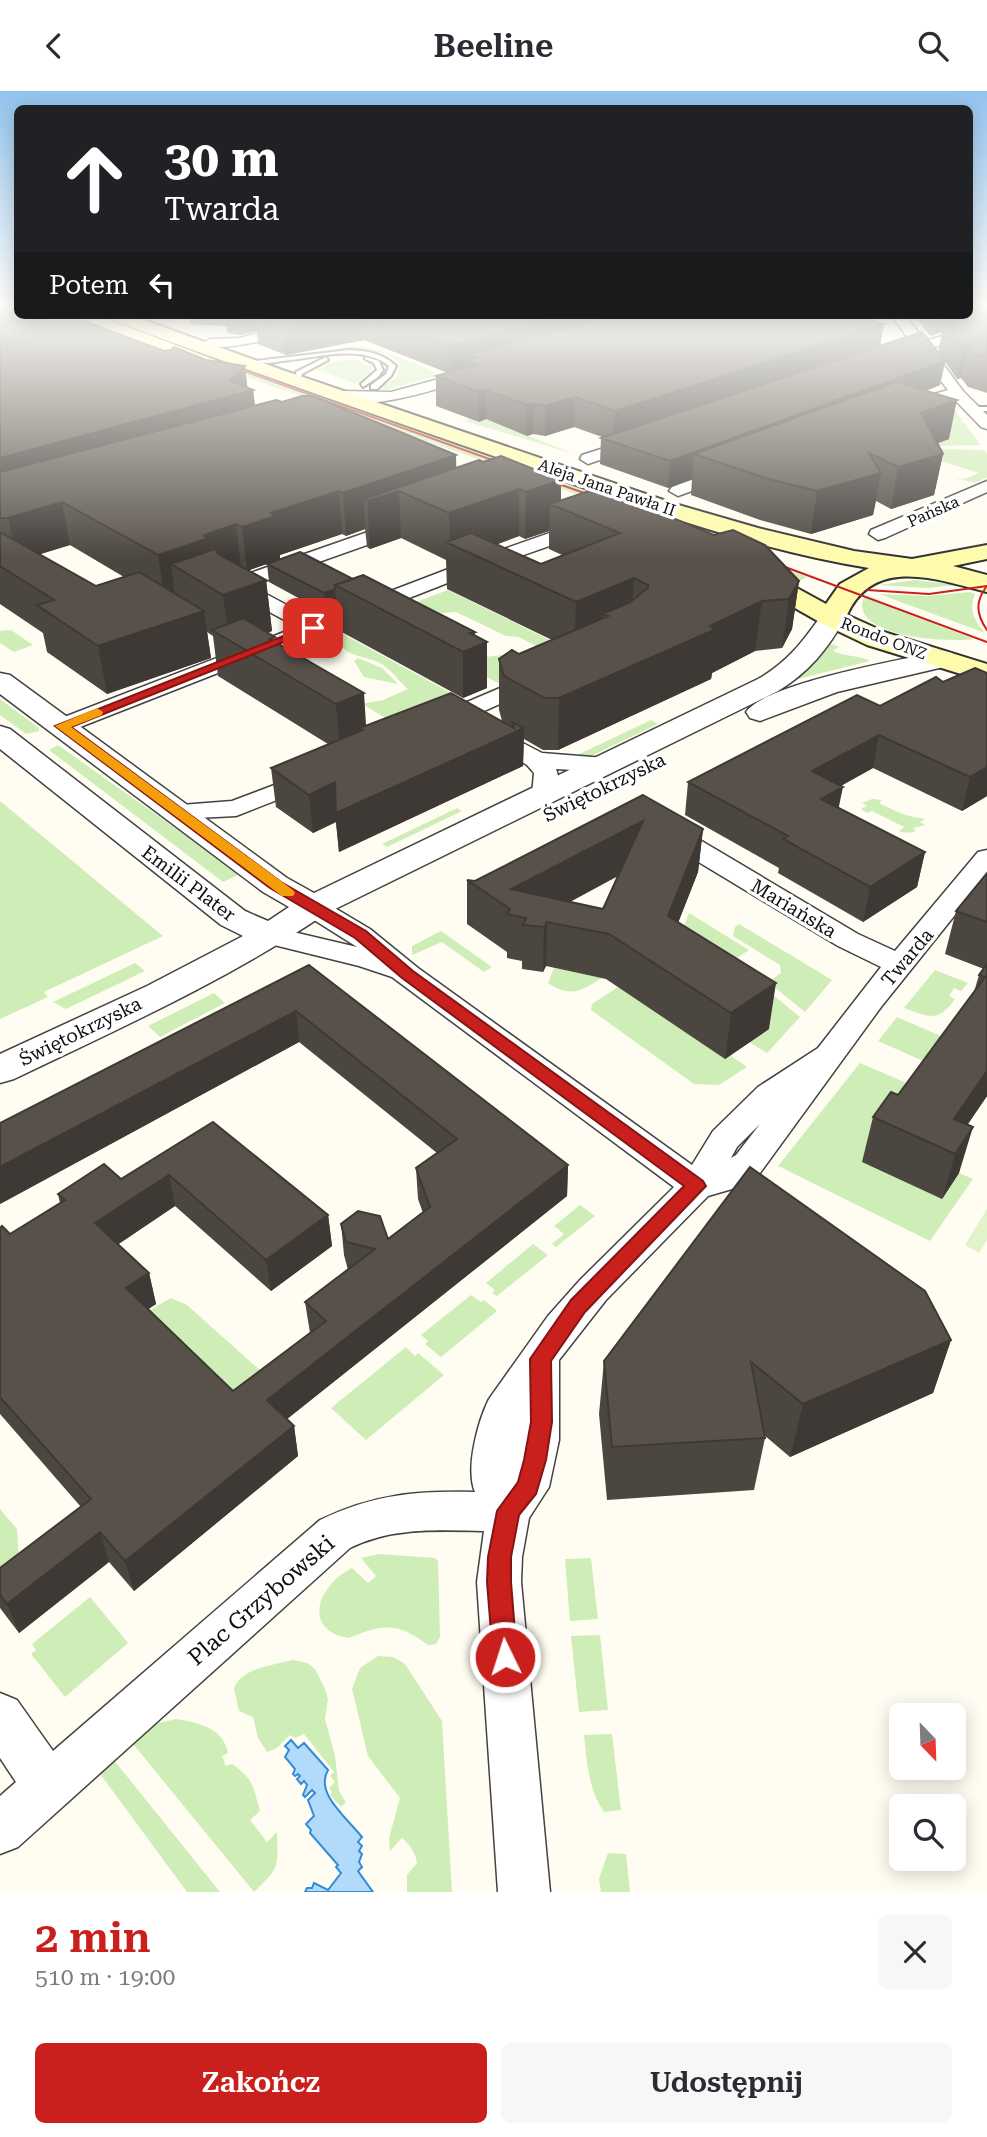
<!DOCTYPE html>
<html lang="pl">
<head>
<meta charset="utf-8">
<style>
  body { margin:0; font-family:"Roboto Serif",serif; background:#f7f7f7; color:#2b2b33; height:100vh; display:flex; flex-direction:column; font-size:26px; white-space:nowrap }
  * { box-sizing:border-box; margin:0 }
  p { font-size:23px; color:#7c7c81 }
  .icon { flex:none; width:38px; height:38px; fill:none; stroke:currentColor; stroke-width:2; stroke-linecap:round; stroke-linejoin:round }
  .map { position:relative; height:1801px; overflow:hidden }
  .drawer { display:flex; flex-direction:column; background:#fff; flex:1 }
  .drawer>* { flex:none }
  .top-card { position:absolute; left:14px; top:14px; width:959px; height:214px; border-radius:10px; box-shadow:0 4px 18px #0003; background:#202124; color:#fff; overflow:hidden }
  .needle { width:46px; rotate:157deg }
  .buttons { position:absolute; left:889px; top:1612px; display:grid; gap:14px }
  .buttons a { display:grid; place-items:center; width:77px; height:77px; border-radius:10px; background:#fff; box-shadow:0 4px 18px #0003; font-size:35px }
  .pin { position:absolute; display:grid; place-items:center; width:60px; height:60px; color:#fff; margin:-30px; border-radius:14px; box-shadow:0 4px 10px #0006 }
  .me { position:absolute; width:77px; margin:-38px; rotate:356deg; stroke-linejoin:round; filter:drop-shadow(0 0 5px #0008) }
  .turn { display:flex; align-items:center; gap:24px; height:147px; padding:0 35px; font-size:32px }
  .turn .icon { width:91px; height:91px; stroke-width:2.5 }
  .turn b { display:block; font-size:49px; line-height:60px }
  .then { display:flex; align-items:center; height:66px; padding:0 35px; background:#0003; gap:14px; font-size:26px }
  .round { display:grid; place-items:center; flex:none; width:74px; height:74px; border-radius:10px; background:#f7f7f7 }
  .head { display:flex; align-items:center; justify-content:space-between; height:119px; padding:0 35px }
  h1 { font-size:42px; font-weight:600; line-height:52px; color:#c9201d }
  .action { display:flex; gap:14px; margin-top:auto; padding:14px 35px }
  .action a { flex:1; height:80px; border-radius:10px; background:#c9201d; color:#fff; font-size:28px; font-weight:600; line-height:80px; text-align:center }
  .action a+a { background:#f7f7f7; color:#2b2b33 }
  header { display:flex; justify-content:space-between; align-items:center; height:91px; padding:0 35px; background:#fff; font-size:32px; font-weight:600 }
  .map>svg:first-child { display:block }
  .green { fill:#cfedb7 }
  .pitch { fill:#e2f3ca }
  .water { fill:#b2dafa; stroke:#348bd6; stroke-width:2 }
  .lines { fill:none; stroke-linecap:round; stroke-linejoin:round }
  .service-casing { stroke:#424242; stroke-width:4 }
  .minor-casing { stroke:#424242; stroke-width:3 }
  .tertiary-casing { stroke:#424242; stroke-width:3 }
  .secondary-casing { stroke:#313131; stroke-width:4 }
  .service { fill:#fff; fill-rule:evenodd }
  .minor { fill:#fff; fill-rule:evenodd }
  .tertiary { fill:#fff; fill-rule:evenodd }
  .secondary { fill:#fffbac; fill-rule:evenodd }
  .tram { stroke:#c9201d; stroke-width:2 }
  .secondary-bridge-casing { stroke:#313131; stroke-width:21; stroke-linecap:butt }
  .secondary-bridge { stroke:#fffbac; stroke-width:19 }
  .wall { fill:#4c4640; fill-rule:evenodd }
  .shaded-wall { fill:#3e3934 }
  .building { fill:#58514a; stroke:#3e3934; stroke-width:2; fill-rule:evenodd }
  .route { fill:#c9201d; stroke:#831513; stroke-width:2 }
  .slow { fill:#f59e0b }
  .labels { text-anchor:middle; stroke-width:7; stroke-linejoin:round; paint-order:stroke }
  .far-street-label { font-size:16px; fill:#0f0f0f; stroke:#fff }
  .street-label { font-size:19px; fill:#0f0f0f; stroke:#fff }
  .near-street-label { font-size:23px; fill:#0f0f0f; stroke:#fff }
</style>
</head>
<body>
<header><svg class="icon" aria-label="back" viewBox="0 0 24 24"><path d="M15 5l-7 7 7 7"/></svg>Beeline<svg class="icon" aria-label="search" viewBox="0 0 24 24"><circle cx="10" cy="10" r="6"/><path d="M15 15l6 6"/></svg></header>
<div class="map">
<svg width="987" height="1801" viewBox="0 0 987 1801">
  <rect width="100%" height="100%" fill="#fffdf1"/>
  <path class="green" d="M354,255c28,2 54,15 81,26l-3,3 3,1 -49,14 -7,-1 18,-12 3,-13c-16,-19 -45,-9 -66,-15z
    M345,269h12l12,6 -2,-5 5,3 1,5 -5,7 -12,8 -43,-16 8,-4 -2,3 3,2 7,-6z
    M235,274l449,155 -14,-3 -4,3 119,44 -4,3 26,10 -12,6 -113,-51 -463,-165z
    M950,313l13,17h-4l5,2 17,22 -45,1v-2l12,-5z
    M523,317l-4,24 55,22 -109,-33 4,-2 9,3z
    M939,358l45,1 3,4v23l-12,6 -22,-6 12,2 14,-6 -57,-18z
    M915,489l43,5 -31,3 -48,-3z
    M448,499l124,61 -74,32 -39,-20 8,-4 45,-5 2,3 29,-7 -24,-13 -13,-1 -50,-24 -82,6z
    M970,501l5,2c-7,16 0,27 10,39l-106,-39 48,2z
    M864,506l110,42c-22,4 -127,-1 -110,-42z
    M11,539l22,15 -19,7 -14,-9v-12z
    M339,541l123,67 -68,24 -32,-19 21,-4 25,-11c-11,-9 -16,-20 -30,-27 -14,-6 -32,-6 -40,-20l-26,4 -4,6 3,9 -4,3 -40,-5z
    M829,552l10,4 -6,4c13,6 25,4 37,10l-72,18 -3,-2z
    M358,567l24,10 16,16 -34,-7 -10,-16z
    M0,608l39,29v3l-13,3 -26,-19z
    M651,629l7,4 -69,33h-16z
    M58,654l182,129 -17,8 -174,-132z
    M636,668l3,2 -255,126 -4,-3z
    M872,708l10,1 -3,3c18,9 29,14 46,16l-5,3 5,3 -12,3 3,3c-5,2 -12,2 -17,0l5,-4 -32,-16 -5,2 -6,-4 6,-3 -5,-3z
    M0,710l163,135 -119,56 4,5 -48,22z
    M457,717l5,3 -75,36 -5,-3z
    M689,822l60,37 -33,22 46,14 38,31 -33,36 -18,-11 -80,-78z
    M739,833l93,56 -27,32 -37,-30 13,-9 -1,-8 -47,-29 2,-9z
    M441,840l51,36 -8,5 -42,-30 -30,13v-9z
    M135,872l10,8 -79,38 -13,-7z
    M554,877l48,10c-21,13 -32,20 -54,5z
    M935,879l33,13 -7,8 -7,-3 -5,8 6,3c-17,24 -26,18 -51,9z
    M618,896l106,71 6,-3 17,12 -28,18 -25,-1 -103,-74 1,-6z
    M214,902l11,10 -65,34 -12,-11z
    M897,926l60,26 -18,25 -61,-27z
    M860,972l63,27 18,109 18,-26 14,6 -43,62 -152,-75z
    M580,1114l15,11 -39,31 -4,-3 12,-10 -10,-8z
    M533,1153l15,11 -51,41 -5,-3 3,-3 -9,-7z
    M471,1204l10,7 3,-2 13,11 -56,46 -16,-13 3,-3 -7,-6z
    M171,1207l16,7 94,84 -43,33 -104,-103z
    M406,1256l9,9 3,-3 26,22 -78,65 -35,-32z
    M0,1418l17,20 4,62 -21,7z
    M379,1463l56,4 3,3 2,76 -4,7 -8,1c-31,-23 -45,-21 -79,-7 -48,-8 -31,-53 3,-70l16,15 8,-7 -15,-18z
    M591,1467l7,61 -28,2 -5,-62z
    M90,1506l38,46 -63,54 -34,-43 5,-4 -4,-6z
    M600,1544l8,75 -29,2 -8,-76z
    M378,1565l15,1 12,7 37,57 10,171h-45v-17l10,-12c-1,-9 -8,-20 -15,-25l-12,13 -1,-13 11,-40 -32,-42 -16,-67 8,-21z
    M293,1569l14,3 8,6 10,20 3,10 -3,20 10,36 4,36 7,11 -5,5 -11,-12 2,-2 -3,-5 6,-6 -5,-6 4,-4 -30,-38 -9,4 -5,-3 -13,13 -10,4 -9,-14 -5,-21 -14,-6 -5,-22c6,-21 40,-24 59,-29z
    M176,1628c22,4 47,8 52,34l-6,3 4,10 6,-2c23,16 21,24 28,47l-10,9 17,22 10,-10c1,35 3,35 -23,60l-120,-147 -1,-4 18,-16z
    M612,1643l9,76 -17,2c-16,-24 -17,-49 -20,-77z
    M113,1668l107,133h-33l-89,-121z
    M608,1762l18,1 4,38h-29l-2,-13z"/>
  <path class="pitch" d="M987,1118v31l-8,13 -14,-8z"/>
  <path class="water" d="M291,1649l7,8 6,-5 24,27c-13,23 16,45 34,67l-4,5 4,4 -3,5 3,3 -3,8 3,5 -4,4 15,21h-68l2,-4h5l2,-5 14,7 13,-17 -5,-6 2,-2 -28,-32 1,-3 -5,-6 8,-8 -6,-16 7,-7 -3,-3 -7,7 -2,-2 4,-10 -3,-4 -3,3 -4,-5 3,-3 -2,-2 -3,2 -2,-2 2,-5 -10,-12 4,-7 -4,-4z"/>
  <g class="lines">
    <g class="service-casing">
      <path id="service" d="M349,259c19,1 33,3 47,16l-5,10 -14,13h-6v-4l15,-11 3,-8c-28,-23 -74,-8 -107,-5 -9,2 -19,3 -27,0z
        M326,266l2,3 -26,14 -1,4h-4l-1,-6z
        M365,266l14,4 4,9 -5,7 -15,10 -2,-3 16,-14 -3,-7 -9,-4z
        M969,316h18v4h-18z"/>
    </g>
    <g class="minor-casing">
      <path id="minor" d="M327,224h23l-2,3c-25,6 -128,40 -145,25l7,-4 29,-1z
        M891,224h14l20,26 62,-18v8l-56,17 32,43 24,24v14l-6,-2 -27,-28 -15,1 -38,13 -5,-2 -3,-3 3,-3 52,-15 -29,-38 -26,7 -5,-1v-6l25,-7z
        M475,278l7,4 -2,3c-27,8 -121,41 -143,20l8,-5 46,1z
        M638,346l8,5 -2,3 -56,19 -8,-5 2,-4z
        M730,375l6,1 3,4 -3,4 -58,21 -9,-5 3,-4z
        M987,390v11l-102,46 -7,2 -9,-6 2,-4z
        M405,428l9,6 -2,4 -161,57 64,34 149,-57 117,-41h14l2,4 -2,4 -117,41 -408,160h-16l-4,-5 4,-5 243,-94 -64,-35 -13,4 -7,-2 -3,-4 3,-4z
        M535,582l8,2 3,5 -3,5 -95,42h-16l-4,-5 4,-5z
        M488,634l54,28 63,5 9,2 3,5 -3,5 -9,2 -49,-3c4,8 2,24 -3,31l-9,2 -9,-2 -3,-5 2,-22 -7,-8 -47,-28 -4,-5 4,-5z
        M311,680l9,2 3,5 -3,5 -84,33 -59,3 -9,-3 -4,-5 4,-5 64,-5z
        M691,747l9,2 158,94 37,17 83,-99 9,-2v25l-106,132 -121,166 -28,16 -24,7 -102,104 -47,60v80l-10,47 -20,31 -7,39 -1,25 29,310h-52l-21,-310 7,-51c-46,-1 -92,-4 -134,17l-332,299 -18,7v-58l16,-14 -16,-24v-65l17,7 36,51 267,-231c54,-26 96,-29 155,-28 -10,-23 3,-71 14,-93l59,-83 32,-36 94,-93 -282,-210 -33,-11 -97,-24 -4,-6 4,-6 10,-3 85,20 -54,-34 -4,-6 4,-6 10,-2 10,2 47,28 48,39 274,197 21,-34 45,-44 60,-39 63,-81 -43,-21 -156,-94 -4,-6 4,-6zM760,1033l-24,31 -5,3 6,-11z"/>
    </g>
    <g class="tertiary-casing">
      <path id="tertiary" d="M832,519l9,3 4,5c-17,31 -37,55 -67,73l-453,223c-97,66 -205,114 -311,165l-14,4v-29l147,-68 96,-50 -22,-11 -221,-176v-23l10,3 235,182 23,10 21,-14 -26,-15 -263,-198v-21l10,2 277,203 27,15 444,-214c30,-17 46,-39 65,-66z
        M943,560l9,2 4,6 -4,6 -115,27 -77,29 -10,-3 -4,-6c20,-29 159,-53 197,-61z"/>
    </g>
    <g class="secondary-casing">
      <path id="secondary" d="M40,224h25l52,20 3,4 -3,4h-12l-62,-24z
        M105,224h25l158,57 387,132 83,24 96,23 58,8 75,-14v14l-34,7 34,9v17c-49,-12 -113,-37 -140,23l40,18 100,31v18l-120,-37 -44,-21 -81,-46 -4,-5 4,-5 9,-3 9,3 66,36 14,-20 29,-16c-117,-19 -230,-61 -341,-100 -141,-49 -281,-98 -420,-149z"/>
    </g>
    <use href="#service" class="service"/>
    <use href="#minor" class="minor"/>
    <use href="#tertiary" class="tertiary"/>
    <use href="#secondary" class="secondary"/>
    <path class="tram" d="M87,224l422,151
      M542,387l59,21
      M769,470l218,81
      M987,495c-12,15 -11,28 0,44
      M867,499l62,4 58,-8"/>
    <g class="secondary-bridge-casing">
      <path id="secondary-bridge" d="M70,224l142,54"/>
    </g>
    <use href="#secondary-bridge" class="secondary-bridge"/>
  </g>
  <path class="wall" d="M0,216l22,8 1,7 183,38 39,6 2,22 6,2 2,15 201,50v13l27,-6 78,18v20l238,81 -7,48 -10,19 -27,3 -43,22 -1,6 -153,71h-15l-19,-11 -1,27 -184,86 -3,-30 -23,11 -37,-26 -5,-39 57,-24 -110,-68 -5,-40 -6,-4 4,26 -104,36 -60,-42 -4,-19 -43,-29zM365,438l2,18 3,2 31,-11 45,22 1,29 105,51 -33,14 -20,5v51l3,11 -136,5 -91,-84 -8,-9 5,-2 -6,-51 -17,-10 18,-6 2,18 57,31 11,-5 1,22 125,68 24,-10 -12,-53 -122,-56 -73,-20v-4l62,-21 4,2zM549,440v18l13,6 -21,9 -44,-20 22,-8 6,3zM70,454l54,32 -28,9 -56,-32z
    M987,216v86l-19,-6 -7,-9 -4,1 -12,-17 -5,23 -14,6 23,48 -12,4 6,11 -9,41 -43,14 -15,-8 -3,14 -62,19 -51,-14 -69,-25 1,-16 -24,9 -68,-24 1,-26 1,-1 -28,-10 -29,9 -12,-2 -6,2 -41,-17 -7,3 -43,-16v-30l12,-3 -84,-33 -78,15 -28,-11 -1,-13 -18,4 -12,-2v-7l-37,-2 -1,-9h663l32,9 -4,22 58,7 4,-21 -12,4 -16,-21h56z
    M936,586l51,119 -25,15 -89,-43 -33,18 -1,22 86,44 -8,35 -54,35 -85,-49 1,-5 -94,-53 3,-33 192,-76z
    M703,738l-5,43 -20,51 91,106 -44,30 -119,-80 -60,-13 -3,6 -21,-3v-8l-15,-3v-6l-40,-28v-44l8,1zM618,785l-15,33 -33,-7z
    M987,782v223l-20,29 -8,48 -17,26 -80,-37 11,-45 25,-22 76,-103 5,-17 5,-6 -39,-15 11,-43z
    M309,874l259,200 -1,31 -280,223 7,7 4,30 -164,135 -25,-29 -90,71 -19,-25v-40l81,-61 -81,-93v-186l10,6 50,-31 -2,-9 63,-15 92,-57 115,93 4,31 -61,45 -96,-85 -57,38 31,29 7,31 -8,5 85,82 77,-58 -5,-31 43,-32 -4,-15 -3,-31 47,15 35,-26 -5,-14 -2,-31 21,-15 -138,-111 -299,162z
    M951,1249l-18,53 -143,64 -26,-22 1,3 -11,52 -147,10 -8,-86 5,-53z"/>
  <path class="shaded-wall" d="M970,216h17l-34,17 -8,-8 -3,16 -12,4 4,-21h36z
    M18,223l4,1 6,31 -28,10v-37z
    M236,224h81l-61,2 1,14 -18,4z
    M355,224h8l1,25 -78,15 -2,-28z
    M565,224h94l-182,42 -6,-3v9l-7,-2v9l-14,4 -1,-28z
    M884,233l-5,27 -266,91 2,-31z
    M968,254l-7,33 -4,1 7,-33z
    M945,270l-5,24 -212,80 -34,-11 -2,25 -24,9 2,-27z
    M245,275l3,26 5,-2 4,39 -257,72v-43l230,-77z
    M486,299v29l-7,3v-30z
    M575,306l-1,30 -29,9v-30z
    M957,309l-8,39 -36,14 8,-40z
    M534,313l-1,30 -6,2v-31z
    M943,363l-9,41 -43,14 7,-42z
    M456,364l1,41 -58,-5 2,47 -31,11 -3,-48 -3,-2 1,30 -19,7 -3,-43z
    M881,382l-8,42 -62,19 6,-43z
    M561,389l-1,28 -10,-4 -1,27 -24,8 1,-47z
    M519,398v47l-47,18 -22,-10 -1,-31z
    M339,400l3,43 -62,21v4l-33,12 -5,-44 29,-14z
    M62,411l8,43 -52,16 -10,-43z
    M236,433l5,44 -70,-4 4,32 -10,4 -7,-45 46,-20z
    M634,487l-3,49 -29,-13 -1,26 -27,11 2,-49z
    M266,489l6,51 -36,13 -7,-4 -6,-45z
    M799,490l-7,48 -10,19 7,-49z
    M335,498l2,19 -11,5 -2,-20z
    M762,510l-7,50 -43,22 -1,6 -153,71 1,-52z
    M204,520l7,47 -104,36 -9,-48z
    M475,541v15l12,-5v46l-24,10v-46l7,-19z
    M364,602l3,47 -4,-10 -3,-2 1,15 -21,9 -4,-48z
    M524,637l-1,38 -184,86 -3,-30 -23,11 -4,-38 26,-13z
    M879,644l-6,33 -66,37 5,-34z
    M987,676v29l-25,15 8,-34z
    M843,696l-7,33 -15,-21z
    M643,730l-3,43 -114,61v-7l-15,-29z
    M703,738l-5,43 -35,89 5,-45z
    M925,761l-8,35 -54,35 7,-35z
    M547,831l-1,44 -3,6 1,-45z
    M776,892l-7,46 -44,30 6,-46z
    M296,920l3,31 -299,162v-37z
    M987,980v25l-38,56 5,-33z
    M973,1036l-14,46 -17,26 13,-45z
    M568,1074l-1,31 -295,235 -5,-31z
    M169,1084l6,31 -71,48 -9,-31z
    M328,1124l4,31 -61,45 -5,-31z
    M149,1182l7,31 -22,15 -8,-31z
    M951,1249l-18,53 -143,64 13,-53z
    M294,1335l4,30 -164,135 -9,-30z
    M100,1441l9,30 -90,71 -12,-29z"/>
  <path class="building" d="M0,216h16l2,1v6l-18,5z
    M977,216h10v50l-13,-3 -6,-9 -4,1 -20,-24 9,2 -8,-8 25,-1v-6z
    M264,224h91l-71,12 -28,-10z
    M366,224h199l-116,31z
    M616,224h233l35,9 -269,87 -40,-14 -30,9 -11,-2 -7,1 -41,-15 -7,2 -43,-16 41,-11 -13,-4 13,-4 -6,-3z
    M28,229l56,1 80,30 7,-1 3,-3 32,13 39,6 -15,15 23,9 -253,68v-131z
    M922,241l23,29 -275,100 -69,-23z
    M896,291l61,18 -36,13 22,41 -45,13 -29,-14 12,20 -64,18 -52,-13 -71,-24z
    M302,305h11l143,59 -113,38 -4,-2 -68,22 5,3 -34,11 -6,-3 -32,11 2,4 -48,16 -96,-53 -54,16h-8v-46l276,-72 6,2z
    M501,365l60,24 -35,12 -7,-3 -70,24 -50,-22 -32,10 -3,-2 115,-39 4,2z
    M589,400l6,2 12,-2 107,44 19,-5 32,15 34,36 -10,18 -27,2 -52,25 6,3 -157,69h-15l-40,-22 -5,-17 13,-9 7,4 89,-38 -6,-2 27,-11 19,-15v-3l-14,-7 -58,24 -130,-60 25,-9 70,31 79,-31 -70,-29z
    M0,441l96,54 43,-14 65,39 -106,35 -61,-41 17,-5 -54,-34z
    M215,458l3,5 48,26 -43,15 -52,-31z
    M300,461l53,27 -18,6v4l-11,4 -57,-29z
    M363,484l112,57 -5,1 17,9 -24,10 -128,-67z
    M243,527l32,19 -5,2 94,54 -28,11 -124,-74z
    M975,577l12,5v94l-17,10 -91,-42 -67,36 31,16 -22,12 104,53 -55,35 -87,-48 5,-3 -100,-54 169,-87 23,11 56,-29 7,5z
    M451,602l63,35 -2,-6 12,6 -188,85 -1,-31 -26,13 -38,-27 92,-38 -3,-2z
    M643,704l60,34 -35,87 108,67 -45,30 -122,-79 -62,-12 -3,5 -21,-2 3,-7 -19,-4 3,-5 -43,-29 8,1zM643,730l-40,88 -92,-20z
    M987,782v49l-31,-11z
    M987,873v107l-33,48 19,8 -18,27 -82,-37 18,-25 7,3 36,-49 51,-69 -6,-2z
    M309,874l259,200 -301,235 27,26 -169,135 -25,-29 -93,72 -7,-9v-27l91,-69 -91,-102v-169l2,-2 8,8 55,-34 -7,-6 46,-30 17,15 92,-57 115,93 -62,45 -97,-85 -74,48 54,50 -23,15 107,103 93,-70 -21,-19 70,-53 -29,-7 -5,-18 17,-13 22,5 8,23 42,-32 -14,-39 41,-29 -161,-128 -296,156v-44z
    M750,1076l175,124 26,49 -148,64 -52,-42 14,76 -153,9 -8,-86z"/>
  <linearGradient id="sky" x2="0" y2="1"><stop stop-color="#92c3ef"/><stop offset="0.46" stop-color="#fffef9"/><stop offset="1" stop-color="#fffef9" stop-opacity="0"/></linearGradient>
  <rect width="987" height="468" fill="url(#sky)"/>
  <path class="route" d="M309,535l10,2 -248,99 210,155 85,49 47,40 290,210 3,5 -121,126 -34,49 1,61 -6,38 -10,34 -17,21 -8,42v25l6,75 -3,9 -9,3 -9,-3 -3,-9 -6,-75 1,-25 9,-46 21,-29 6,-22 7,-38 -1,-63 41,-59 113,-114 -282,-208 -47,-40 -85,-50 -215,-162z"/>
  <path class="slow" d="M97,617l6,4 -1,3 -31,12 222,163 2,3 -2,3h-11l-227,-170z"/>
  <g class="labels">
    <g class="far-street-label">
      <text transform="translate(607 396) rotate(19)" y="6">Aleja Jana Pawła II</text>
      <text transform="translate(933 420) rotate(-24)" y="6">Pańska</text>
      <text transform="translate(884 547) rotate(21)" y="6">Rondo ONZ</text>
    </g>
    <g class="street-label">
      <text transform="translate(604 696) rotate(-26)" y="7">Świętokrzyska</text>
      <text transform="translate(189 792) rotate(37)" y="7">Emilii Plater</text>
      <text transform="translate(794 817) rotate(31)" y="7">Mariańska</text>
      <text transform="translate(907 866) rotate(-50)" y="7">Twarda</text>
      <text transform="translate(80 940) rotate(-26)" y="7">Świętokrzyska</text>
    </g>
    <g class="near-street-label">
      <text transform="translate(261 1509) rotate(-41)" y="8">Plac Grzybowski</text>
    </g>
  </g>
</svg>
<div class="buttons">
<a><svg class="needle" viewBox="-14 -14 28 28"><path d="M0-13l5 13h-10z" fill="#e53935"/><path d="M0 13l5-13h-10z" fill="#7c7c81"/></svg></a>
<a><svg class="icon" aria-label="search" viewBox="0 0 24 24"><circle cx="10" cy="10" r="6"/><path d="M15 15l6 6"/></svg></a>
</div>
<div class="pin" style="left:313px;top:537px;background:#d93025"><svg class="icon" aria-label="arrive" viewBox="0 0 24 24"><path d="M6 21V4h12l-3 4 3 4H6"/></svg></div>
<svg class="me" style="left:505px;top:1566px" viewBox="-20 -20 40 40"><circle r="17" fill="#c9201d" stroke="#fff" stroke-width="3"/><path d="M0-11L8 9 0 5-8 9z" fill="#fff"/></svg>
<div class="top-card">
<div class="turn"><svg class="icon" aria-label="ahead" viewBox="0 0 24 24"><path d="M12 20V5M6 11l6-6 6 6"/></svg><div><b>30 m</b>Twarda</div></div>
<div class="then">Potem<svg class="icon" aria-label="left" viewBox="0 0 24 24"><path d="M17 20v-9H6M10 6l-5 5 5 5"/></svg></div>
</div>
</div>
<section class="drawer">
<div class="head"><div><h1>2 min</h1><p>510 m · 19:00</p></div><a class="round"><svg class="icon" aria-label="close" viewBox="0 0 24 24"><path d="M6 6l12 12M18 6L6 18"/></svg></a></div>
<div class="action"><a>Zakończ</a><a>Udostępnij</a></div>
</section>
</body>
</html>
